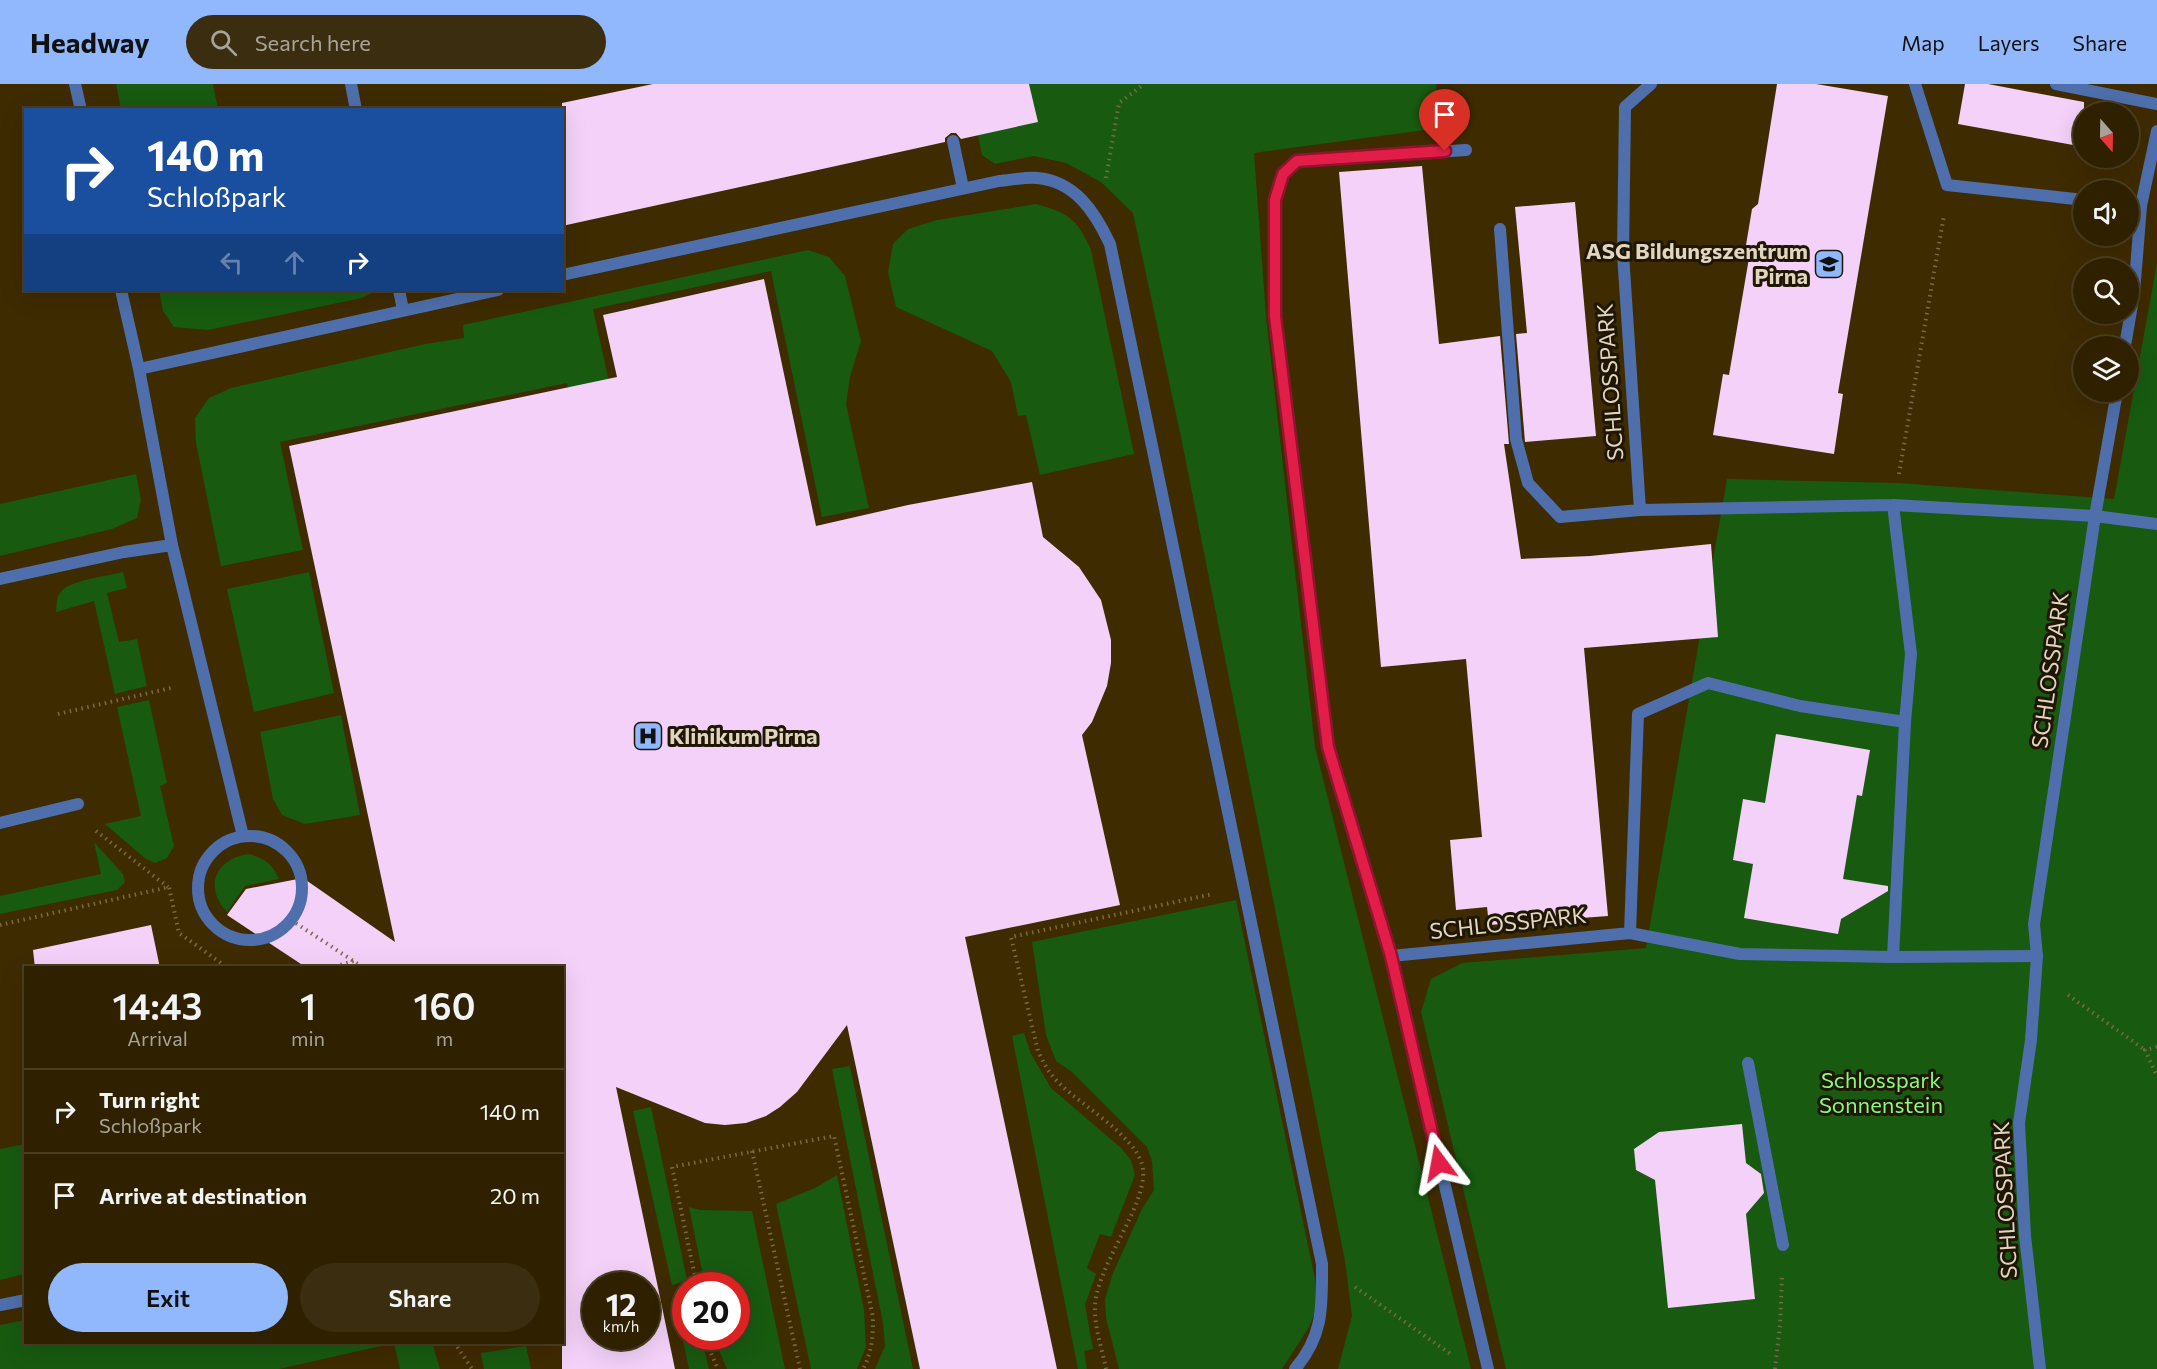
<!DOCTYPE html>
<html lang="en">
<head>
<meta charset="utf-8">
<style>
  body { margin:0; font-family:Commissioner,sans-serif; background:#3b2d0f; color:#f1f3f6; height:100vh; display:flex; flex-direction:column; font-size:22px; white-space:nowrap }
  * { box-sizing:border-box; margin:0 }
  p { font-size:20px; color:#a7a399 }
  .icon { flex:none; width:33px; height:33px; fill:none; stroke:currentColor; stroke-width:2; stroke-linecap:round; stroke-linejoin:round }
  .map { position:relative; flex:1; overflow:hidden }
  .panel { position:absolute; left:24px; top:882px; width:540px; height:378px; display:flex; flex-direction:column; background:#2f2000; border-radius:0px; box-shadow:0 6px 24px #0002,0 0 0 2px #4a3e22 }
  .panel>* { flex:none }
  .banner { position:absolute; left:24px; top:24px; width:540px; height:183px; border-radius:0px; box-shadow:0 6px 24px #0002,0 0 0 2px #4a3e22; background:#1a4fa0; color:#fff; overflow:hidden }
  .needle { width:39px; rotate:160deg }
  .fabs { position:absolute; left:2073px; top:18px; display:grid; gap:12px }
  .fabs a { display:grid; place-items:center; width:66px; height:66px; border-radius:50%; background:#2f2000; box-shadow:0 6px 24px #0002,0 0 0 2px #4a3e22; font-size:30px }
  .speed { position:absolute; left:582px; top:1188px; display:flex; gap:12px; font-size:30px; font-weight:700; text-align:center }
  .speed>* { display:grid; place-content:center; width:78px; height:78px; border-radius:50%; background:#2f2000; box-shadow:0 6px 24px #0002,0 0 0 2px #4a3e22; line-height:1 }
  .speed small { font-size:15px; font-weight:400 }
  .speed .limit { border:9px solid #d22; background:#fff; color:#111 }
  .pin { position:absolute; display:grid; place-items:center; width:51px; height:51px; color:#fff; margin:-62px -26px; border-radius:50% 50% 50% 0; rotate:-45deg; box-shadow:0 0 6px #0007 }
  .pin .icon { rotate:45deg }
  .me { position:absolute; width:66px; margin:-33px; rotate:347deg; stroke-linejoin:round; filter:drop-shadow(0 0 4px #0008) }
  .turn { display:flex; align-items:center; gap:21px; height:126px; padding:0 24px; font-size:27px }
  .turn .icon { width:78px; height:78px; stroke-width:2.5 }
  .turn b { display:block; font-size:42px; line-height:51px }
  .lanes { display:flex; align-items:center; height:57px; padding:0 24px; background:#0003; justify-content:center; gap:30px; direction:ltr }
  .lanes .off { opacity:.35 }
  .eta { display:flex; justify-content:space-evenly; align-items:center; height:102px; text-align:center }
  .eta b { font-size:36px; font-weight:600; line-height:42px }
  .primary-button { display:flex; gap:12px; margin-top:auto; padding:12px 24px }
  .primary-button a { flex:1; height:69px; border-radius:36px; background:#91b8fd; color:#111; font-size:24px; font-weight:600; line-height:69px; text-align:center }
  .primary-button a+a { background:#3b2d0f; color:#f1f3f6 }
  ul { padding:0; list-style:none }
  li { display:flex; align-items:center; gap:18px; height:84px; padding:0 24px; border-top:2px solid #4a3e22 }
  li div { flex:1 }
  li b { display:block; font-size:22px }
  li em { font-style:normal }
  header { display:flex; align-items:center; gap:36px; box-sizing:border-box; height:84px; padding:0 30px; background:#91b8fd; color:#111 }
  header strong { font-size:28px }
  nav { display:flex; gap:33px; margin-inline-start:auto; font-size:21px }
  .search { width:420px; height:54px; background:#3b2d0f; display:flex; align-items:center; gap:15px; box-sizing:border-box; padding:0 21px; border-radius:33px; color:#a7a399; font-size:22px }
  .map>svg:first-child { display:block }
  .green { fill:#175a10 }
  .building { fill:#f3d1f8; fill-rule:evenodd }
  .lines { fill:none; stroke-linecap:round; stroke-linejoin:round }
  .path { stroke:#7a6946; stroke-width:4; stroke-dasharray:1.5 4.5; stroke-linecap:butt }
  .service { stroke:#4e6fac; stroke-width:12 }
  .minor { stroke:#4e6fac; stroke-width:12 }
  .route-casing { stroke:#92132f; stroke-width:15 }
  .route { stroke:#e11d48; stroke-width:10 }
  .labels { text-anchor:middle; stroke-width:6; stroke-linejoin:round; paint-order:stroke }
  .poi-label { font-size:22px; font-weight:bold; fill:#e1d5bf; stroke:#1f1605; text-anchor:end }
  .street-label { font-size:22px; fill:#e1d5bf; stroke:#1f1605 }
  .park-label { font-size:22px; fill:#86fb79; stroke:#1f1605 }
</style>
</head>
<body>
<header>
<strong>Headway</strong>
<div class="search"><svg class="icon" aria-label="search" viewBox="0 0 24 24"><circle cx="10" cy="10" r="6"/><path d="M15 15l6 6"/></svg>Search here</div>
<nav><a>Map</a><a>Layers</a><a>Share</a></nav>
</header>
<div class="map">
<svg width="2157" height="1285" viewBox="0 0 2157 1285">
  <rect width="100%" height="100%" fill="#3f2b00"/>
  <path class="green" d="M116,0h97l5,25h-97z
    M1029,0h407l4,44 -186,25 12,163 49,431 156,622h-133l14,-53 -7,-55 -163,-819 -49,-229 -32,-31 -35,-19 -32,-7 -39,8 -13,-9 -4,-20 59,-13z
    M1036,120c32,9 41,14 55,46l43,204 -94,21 -14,-60 -8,1 -7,-34 -19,-31 -96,-44 -8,-35 5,-28 15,-15 29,-9z
    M808,166l21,7 16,19 16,65 -11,36 -4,27 23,104 -47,9 -51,-246 -178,38 27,122 -40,10 -13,-58 -287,59 23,108 -82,16 -25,-123 -1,-25 14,-20 22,-10 194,-44 39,-6 -1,-13z
    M2157,179v1106h-651l-85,-357 10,-33 31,-16 184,-15 81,-469 171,4 216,16z
    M159,206h99l1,3 17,-3h97l-1,3 -10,5 -154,32 -34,-3 -11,-16z
    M136,390l5,26 -4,18 -25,11 -112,27v-52z
    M123,488l4,16 -20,5 12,49 18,-3 10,47 -32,8 -21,-93 -38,11c1,-7 0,-14 4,-19 8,-13 48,-17 63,-21z
    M309,488l25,121 -80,19 -27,-123z
    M149,616l18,83 -7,3 14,60 -7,12 -12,5 -9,-4 -41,-35 36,-8 -24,-109z
    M341,631l19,100 -55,9 -23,-9 -9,-16 -13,-67z
    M94,758l29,32 2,8 -8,8 -117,24v-18l101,-22z
    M249,770c16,4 24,11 30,25l-34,7 -18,26c-24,-25 -11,-54 22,-58z
    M1236,816l79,379 3,26 -9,22 -27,42h-163l-13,-51 -1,-19 8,-26 29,-64 12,-19 -2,-29 -5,-14 -75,-75 -16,-11 -10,-26 -14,-93z
    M1024,949l7,21 20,34 70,60 10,12 4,15 -24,62 -11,-3 -13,34 9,6 -11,31 8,44 -9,2 3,18h-9l-66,-333z
    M850,982l63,303h-38l10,-23 -2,-23 -51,-254z
    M651,1023l36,173 -15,5 -39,-174z
    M25,1060v130l-25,6v-131z
    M837,1091l27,135 2,37 -9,22h-46l-35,-165 39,-16z
    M689,1123l11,3 52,1 33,158h-58l-9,-21 -3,-11 21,-1v-50l-31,-1z
    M25,1236l1,22 406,1 8,26h-40l-6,-26 -115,26h-279v-44z
    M685,1236l1,16 15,1 8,32h-20l-10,-48z
    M526,1262l5,23h-47l-3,-16z"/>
  <path class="building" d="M653,0h376l9,38 -77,17 -5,-6h-5l-6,5v4l-383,84v-123z
    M1777,0h39l72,12 -50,297 5,1 -9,60 -121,-19 10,-61 6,1 20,-117 -4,-7 7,-42 6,-5z
    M1965,0h23l96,18v45l-126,-23z
    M1422,82l17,178 61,-8 9,108h-5l17,115 69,-3 121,-12 7,93 -134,11 24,268 -119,9 -2,-18 -31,3 -6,-70 32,-3 -16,-178 -85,8 -42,-495z
    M1575,118l21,234 -71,6 -9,-108 11,-1 -12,-126z
    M764,195l52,247 92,-21 124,-23 11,55 36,30 22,33 10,40v23l-4,23 -15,36 -10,13 38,170 -155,32 92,432h-137l-73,-344 -50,67 -17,15 -14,9 -20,7 -21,2 -20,-2 -89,-36 59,282h-113v-401h-255l-80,-53 19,-26 57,-11 92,64 -106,-496 328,-69 -14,-62zM596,1202h50v50h-50z
    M1776,650l94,16 -8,46 -5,-1 -14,84 45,7v5l-47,28 -3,15 -94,-16 9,-54 -20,-4 10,-61 22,4z
    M151,841l9,43h-125l-2,-18z
    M1742,1040l4,39 15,11 3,19 -18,21 9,85 -87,9 -13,-128 -19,-10 -2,-21 25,-17z"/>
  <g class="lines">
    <path class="path" d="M1106,94l13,-75 25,-19
      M1899,390l45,-259
      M58,630l117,-27
      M96,747l72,56
      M291,836l73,48
      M0,841l169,-38 10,46 49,35
      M329,884l25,-7
      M2068,911l77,55
      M2157,963l-12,3 12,26
      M752,1067l48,218
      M697,1202l-25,-119 162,-31 39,181c0,19 -1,35 -10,52
      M1355,1203l97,68
      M707,1252l4,17 7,16
      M454,1258l18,27
      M1106,1285c-4,-20 -12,-43 -11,-63 2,-43 57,-106 47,-142 -9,-29 -59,-58 -81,-79 -11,-10 -17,-21 -23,-34l-27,-114 202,-43
      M1775,1285l5,-44 2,-49"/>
    <path class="service" d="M75,0l6,26
      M351,0l5,26
      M1915,0l32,101 137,15
      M2056,0l101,20
      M953,57l10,47
      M1466,66l-169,11 -14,13 -8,26v117l53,430 63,209 97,413
      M2128,120l13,2
      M1500,145l16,210 12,44 32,34 80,-7 253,-5 202,11 62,8
      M562,191l437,-94c12,-1 26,-4 38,-3 38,3 58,34 73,66l212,1020c0,42 2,71 -27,105
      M121,206l18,79 33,176 71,291
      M399,206l4,20
      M139,285l359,-79
      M1893,421l18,149 -6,68
      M1640,426l-17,-256 2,-147 26,-23
      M0,495l124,-27 48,-7
      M0,739l78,-19
      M198 804a52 52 0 1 1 104 0a52 52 0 1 1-104 0Z
      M1630,849l8,-219 70,-31 92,23 105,16 -12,235
      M1391,872l239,-23 110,21 153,3 144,-1
      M1748,979l35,182
      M0,1221l26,-5"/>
    <path class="minor" d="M2125,262l9,-53 7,-87 16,-75
      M2040,1285l-15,-133 -6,-113 12,-83 6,-84 -3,-32 61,-408 22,-124"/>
  </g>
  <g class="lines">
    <g class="route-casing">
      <path id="route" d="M1439,1079l-48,-207 -63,-209 -53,-431v-116l8,-26 14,-13 148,-10"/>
    </g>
    <use href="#route" class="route"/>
  </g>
  <defs>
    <g id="university-square" transform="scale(1.5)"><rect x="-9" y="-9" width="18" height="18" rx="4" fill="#91b8fd" stroke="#1f1605"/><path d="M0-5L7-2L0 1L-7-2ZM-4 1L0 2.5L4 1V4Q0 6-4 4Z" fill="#111"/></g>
    <g id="hospital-square" transform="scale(1.5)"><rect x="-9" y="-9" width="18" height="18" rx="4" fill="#91b8fd" stroke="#1f1605"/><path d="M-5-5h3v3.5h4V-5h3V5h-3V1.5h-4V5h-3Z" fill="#111"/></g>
  </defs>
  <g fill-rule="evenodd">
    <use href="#university-square" x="1829" y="180"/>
    <use href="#hospital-square" x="648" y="652"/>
  </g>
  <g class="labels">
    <g class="poi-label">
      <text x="1808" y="175">ASG Bildungszentrum<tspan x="1808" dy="25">Pirna</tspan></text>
      <text x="669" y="660" text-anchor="start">Klinikum Pirna</text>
    </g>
    <g class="street-label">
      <text transform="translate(1610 298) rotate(-94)" y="8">SCHLOSSPARK</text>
      <text transform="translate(2050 586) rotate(-82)" y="8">SCHLOSSPARK</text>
      <text transform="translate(1508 839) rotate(-6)" y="8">SCHLOSSPARK</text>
      <text transform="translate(2005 1116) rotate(-93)" y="8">SCHLOSSPARK</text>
    </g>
    <g class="park-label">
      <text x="1881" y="1004">Schlosspark<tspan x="1881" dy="25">Sonnenstein</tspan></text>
    </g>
  </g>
</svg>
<div class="fabs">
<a><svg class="needle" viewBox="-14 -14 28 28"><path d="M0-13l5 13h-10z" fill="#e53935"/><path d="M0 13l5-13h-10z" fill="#a7a399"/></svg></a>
<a><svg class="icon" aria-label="sound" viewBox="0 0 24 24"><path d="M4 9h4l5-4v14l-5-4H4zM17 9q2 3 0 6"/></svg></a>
<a><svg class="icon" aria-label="search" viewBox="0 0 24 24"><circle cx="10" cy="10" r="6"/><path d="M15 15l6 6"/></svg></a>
<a><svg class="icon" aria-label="layers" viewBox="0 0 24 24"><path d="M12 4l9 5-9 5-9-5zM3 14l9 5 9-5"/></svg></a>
</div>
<div class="speed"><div>12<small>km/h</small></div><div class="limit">20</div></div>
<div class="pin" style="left:1445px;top:67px;background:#d93025"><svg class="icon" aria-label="arrive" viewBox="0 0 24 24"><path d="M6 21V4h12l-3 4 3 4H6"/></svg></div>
<svg class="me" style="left:1439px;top:1079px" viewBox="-20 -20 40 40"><path d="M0-17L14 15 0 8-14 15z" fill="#e11d48" stroke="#fff" stroke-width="4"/></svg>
<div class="banner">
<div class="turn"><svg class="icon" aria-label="right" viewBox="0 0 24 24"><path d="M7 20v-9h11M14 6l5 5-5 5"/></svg><div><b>140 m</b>Schloßpark</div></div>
<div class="lanes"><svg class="icon off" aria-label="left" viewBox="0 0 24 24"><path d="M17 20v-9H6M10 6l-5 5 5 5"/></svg><svg class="icon off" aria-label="ahead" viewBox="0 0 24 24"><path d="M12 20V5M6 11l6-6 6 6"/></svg><svg class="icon" aria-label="right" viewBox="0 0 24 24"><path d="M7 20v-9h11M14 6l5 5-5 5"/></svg></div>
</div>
<section class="panel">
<div class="eta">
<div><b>14:43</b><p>Arrival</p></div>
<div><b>1</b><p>min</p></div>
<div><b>160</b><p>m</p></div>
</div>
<ul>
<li><svg class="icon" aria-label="right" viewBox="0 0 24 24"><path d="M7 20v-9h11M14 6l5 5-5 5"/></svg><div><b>Turn right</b><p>Schloßpark</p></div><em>140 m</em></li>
<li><svg class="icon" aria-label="arrive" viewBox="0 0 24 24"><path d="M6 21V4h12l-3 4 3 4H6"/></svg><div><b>Arrive at destination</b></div><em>20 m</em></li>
</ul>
<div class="primary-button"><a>Exit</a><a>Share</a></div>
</section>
</div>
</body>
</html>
